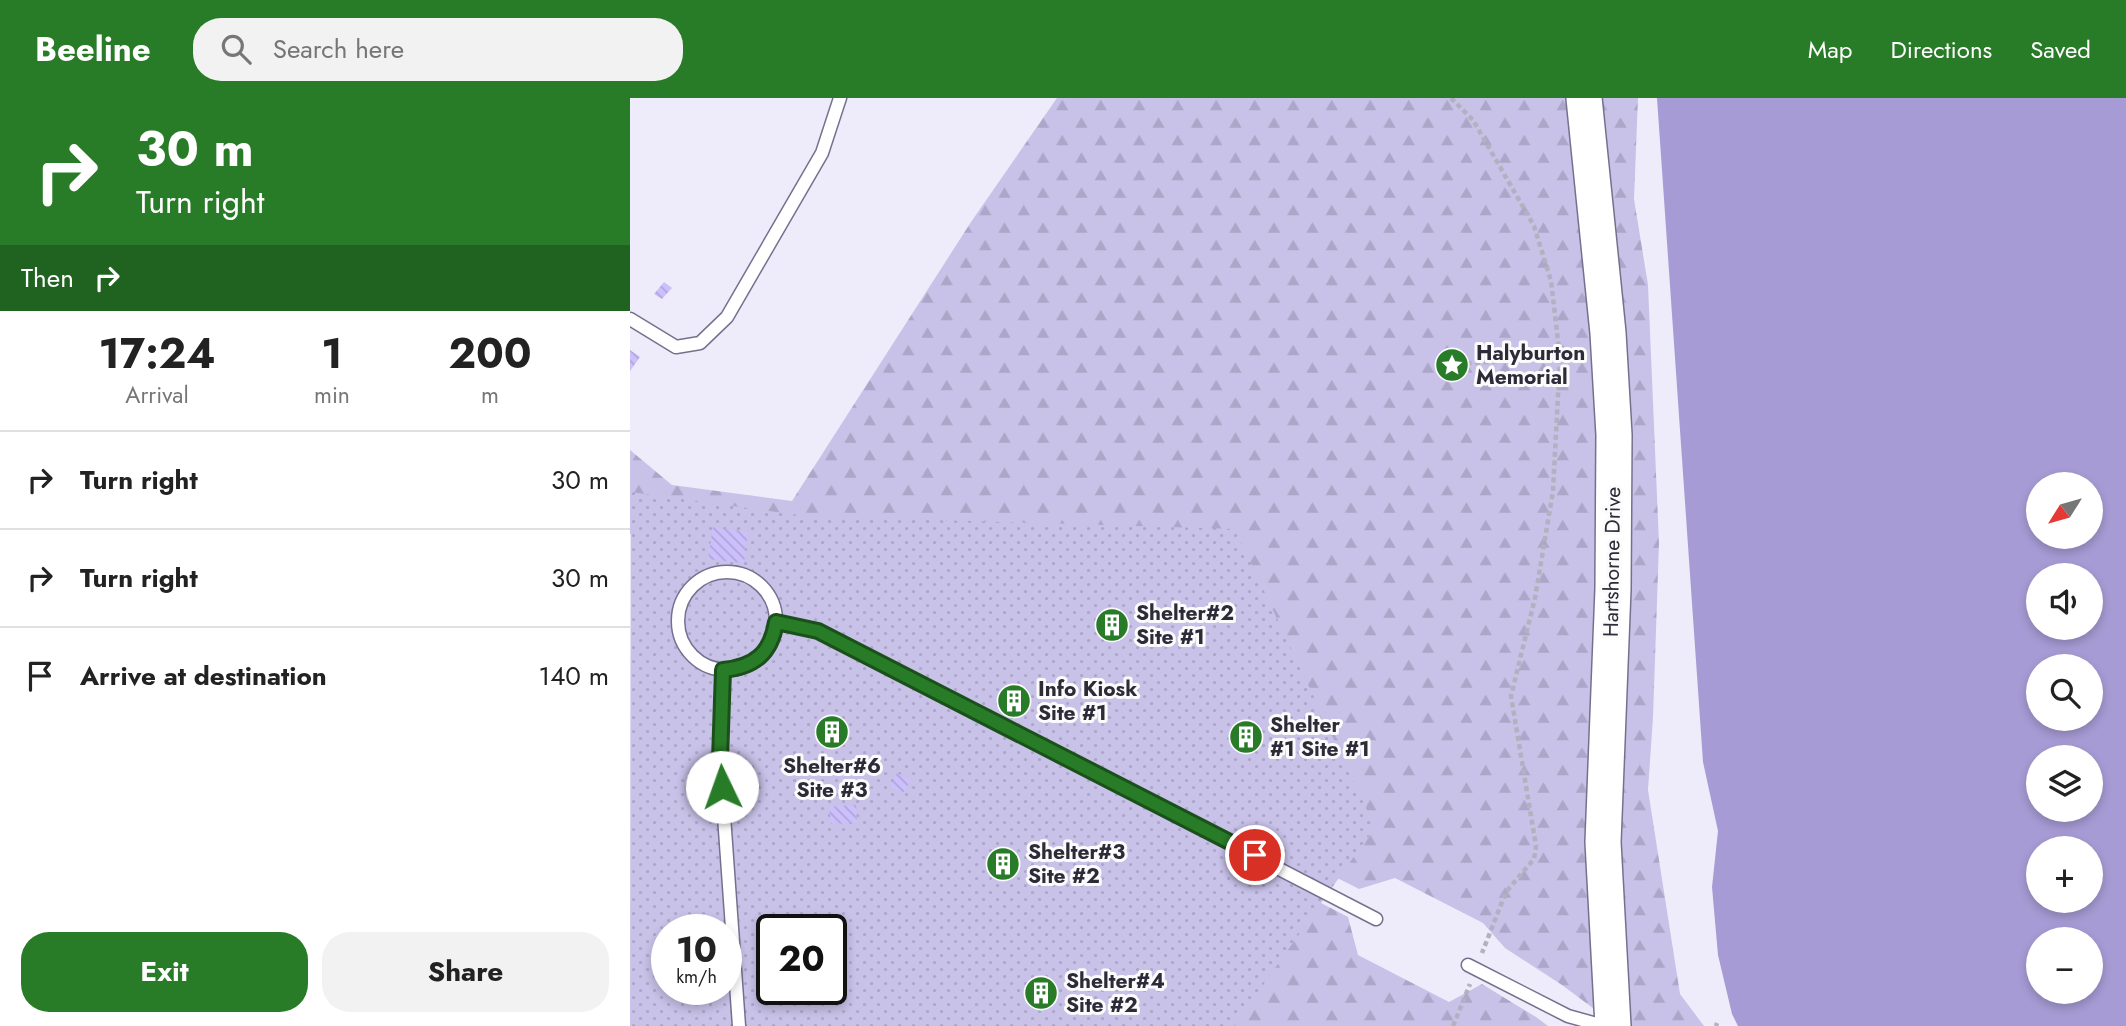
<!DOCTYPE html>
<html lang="en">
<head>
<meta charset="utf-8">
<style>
  body { margin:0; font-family:Jost,sans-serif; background:#f2f2f2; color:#222; height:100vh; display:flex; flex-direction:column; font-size:26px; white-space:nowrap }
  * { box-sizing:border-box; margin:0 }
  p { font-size:23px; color:#767676 }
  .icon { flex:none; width:38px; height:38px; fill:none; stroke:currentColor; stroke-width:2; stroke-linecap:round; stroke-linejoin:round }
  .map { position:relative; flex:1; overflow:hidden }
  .panel { display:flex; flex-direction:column; background:#fff; width:630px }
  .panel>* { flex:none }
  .top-card { background:#287b27; color:#fff; overflow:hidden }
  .needle { width:46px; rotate:233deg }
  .buttons { position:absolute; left:1396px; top:374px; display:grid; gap:14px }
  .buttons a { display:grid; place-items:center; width:77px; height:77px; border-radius:50%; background:#fff; box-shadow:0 4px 10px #0003; font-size:35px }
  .speed { position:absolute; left:21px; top:816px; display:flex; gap:14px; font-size:35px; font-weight:700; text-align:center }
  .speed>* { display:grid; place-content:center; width:91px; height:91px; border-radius:50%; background:#fff; box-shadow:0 4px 10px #0003; line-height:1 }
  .speed small { font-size:18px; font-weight:400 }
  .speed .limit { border:4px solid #111; border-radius:10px; background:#fff; color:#111 }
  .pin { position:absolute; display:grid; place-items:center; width:60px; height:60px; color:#fff; margin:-30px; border:4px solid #fff; border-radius:50%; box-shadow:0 2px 7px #0007 }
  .me { position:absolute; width:77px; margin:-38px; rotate:357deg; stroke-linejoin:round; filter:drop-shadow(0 0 5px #0008) }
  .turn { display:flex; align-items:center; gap:24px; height:147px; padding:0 21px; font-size:32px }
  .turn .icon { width:91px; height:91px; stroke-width:2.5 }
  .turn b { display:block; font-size:49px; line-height:60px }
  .then { display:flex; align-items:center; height:66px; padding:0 21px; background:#0003; gap:14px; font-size:26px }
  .eta { display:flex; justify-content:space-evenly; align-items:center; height:119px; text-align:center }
  .eta b { font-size:42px; font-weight:700; line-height:49px }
  .primary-button { display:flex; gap:14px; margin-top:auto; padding:14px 21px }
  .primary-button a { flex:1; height:80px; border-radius:28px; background:#287b27; color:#fff; font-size:28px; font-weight:700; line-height:80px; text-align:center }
  .primary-button a+a { background:#f2f2f2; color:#222 }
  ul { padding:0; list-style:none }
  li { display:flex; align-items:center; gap:21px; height:98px; padding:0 21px; border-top:2px solid #e0e0e0 }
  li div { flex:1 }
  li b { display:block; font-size:26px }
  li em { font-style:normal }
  header { display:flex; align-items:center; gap:42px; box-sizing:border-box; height:98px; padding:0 35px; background:#287b27; color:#fff }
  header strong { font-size:33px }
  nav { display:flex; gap:38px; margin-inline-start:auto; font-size:24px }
  .search { width:490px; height:63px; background:#f2f2f2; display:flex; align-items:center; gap:18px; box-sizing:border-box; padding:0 24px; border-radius:28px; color:#767676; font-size:26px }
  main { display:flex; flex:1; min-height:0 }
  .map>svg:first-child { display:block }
  .forest { fill:url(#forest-firs) }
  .park { fill:url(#park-dots); fill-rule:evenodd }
  .water { fill:#a69bd4; fill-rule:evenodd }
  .building { fill:url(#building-back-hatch) }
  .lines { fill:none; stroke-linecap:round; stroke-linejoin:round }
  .service-casing { stroke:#76708f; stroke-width:15 }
  .secondary-casing { stroke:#76708f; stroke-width:38 }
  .path { stroke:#b3b1bf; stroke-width:4.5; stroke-dasharray:5 3.5; stroke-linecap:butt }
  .service { stroke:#fff; stroke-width:12 }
  .secondary { stroke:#fff; stroke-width:35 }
  .route-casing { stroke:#1a5019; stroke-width:18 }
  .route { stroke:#287b27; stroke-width:12 }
  .labels { text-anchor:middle; stroke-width:6; stroke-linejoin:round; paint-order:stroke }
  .poi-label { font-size:21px; font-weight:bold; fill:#2e2b39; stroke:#fbfbfb; text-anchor:start }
  .street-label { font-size:21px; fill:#2e2b39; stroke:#fbfbfb }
</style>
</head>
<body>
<header>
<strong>Beeline</strong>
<div class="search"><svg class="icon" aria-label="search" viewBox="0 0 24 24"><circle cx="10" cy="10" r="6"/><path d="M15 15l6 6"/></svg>Search here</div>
<nav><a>Map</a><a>Directions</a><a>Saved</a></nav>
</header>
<main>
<section class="panel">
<div class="top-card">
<div class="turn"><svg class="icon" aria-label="right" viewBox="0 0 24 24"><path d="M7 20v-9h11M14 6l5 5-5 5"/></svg><div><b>30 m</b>Turn right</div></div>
<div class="then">Then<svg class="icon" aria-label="right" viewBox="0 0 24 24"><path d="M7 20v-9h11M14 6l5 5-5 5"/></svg></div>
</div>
<div class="eta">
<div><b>17:24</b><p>Arrival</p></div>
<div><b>1</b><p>min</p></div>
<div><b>200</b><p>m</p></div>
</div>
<ul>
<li><svg class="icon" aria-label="right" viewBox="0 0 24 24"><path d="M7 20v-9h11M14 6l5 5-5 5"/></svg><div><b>Turn right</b></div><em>30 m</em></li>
<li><svg class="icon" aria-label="right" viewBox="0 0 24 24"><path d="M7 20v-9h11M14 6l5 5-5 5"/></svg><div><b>Turn right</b></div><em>30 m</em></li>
<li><svg class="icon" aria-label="arrive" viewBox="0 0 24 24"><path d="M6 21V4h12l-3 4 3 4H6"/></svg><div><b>Arrive at destination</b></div><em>140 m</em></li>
</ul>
<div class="primary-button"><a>Exit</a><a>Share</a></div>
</section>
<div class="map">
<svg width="1496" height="928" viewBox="0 0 1496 928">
  <defs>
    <pattern id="forest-firs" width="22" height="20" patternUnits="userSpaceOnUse" patternTransform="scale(1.75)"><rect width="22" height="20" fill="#c8c1e8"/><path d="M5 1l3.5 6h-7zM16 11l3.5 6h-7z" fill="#aca6c8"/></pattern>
    <pattern id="park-dots" width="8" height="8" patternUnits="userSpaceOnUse" patternTransform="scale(1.75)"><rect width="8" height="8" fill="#c8c1e8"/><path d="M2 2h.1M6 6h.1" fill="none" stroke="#aca6c8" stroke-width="1.8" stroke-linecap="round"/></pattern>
    <pattern id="building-back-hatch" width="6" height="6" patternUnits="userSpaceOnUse" patternTransform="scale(1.75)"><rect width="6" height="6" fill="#ccc0fc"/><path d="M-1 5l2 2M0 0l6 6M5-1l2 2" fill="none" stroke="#b0a5d9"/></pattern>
  </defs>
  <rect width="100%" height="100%" fill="#eeecfa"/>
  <path class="forest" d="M427,0h581l-4,101 14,86 11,258 -6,174 -5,73 32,204 24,32h-87l-55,-41 -57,-37 -22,-25 -88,-45 -36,11 -112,-57 -617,-298v-84l42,35 120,16 179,-279z
    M452,681l266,138 10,38 91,47 33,-18 54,33 12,9h-764z"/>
  <path class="park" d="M1,394l175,24 429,13 140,298 -141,199h-604zM37,831h59v60h-59zM142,831h59v60h-59z"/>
  <path class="water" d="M1027,0h469v928h-388l-6,-12 -14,-59 -6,-68 6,-56 -15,-69zM1409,387h52v52h-52zM1409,478h52v52h-52zM1409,569h52v52h-52zM1409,660h52v52h-52zM1409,751h52v52h-52zM1409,842h52v52h-52z"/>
  <path class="building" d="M34,184l8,6 -10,11 -8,-5z
    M0,252l10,7 -10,14z
    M83,429l35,5 -4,31 -36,-4z
    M486,517l7,13 -15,6 -6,-12z
    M380,595l13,7 -4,9 -14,-7z
    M197,623l15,7 -5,14 -16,-7z
    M611,623l16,4 -7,28 -16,-4z
    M267,675l14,7 -8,13 -13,-7z
    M226,707l1,18 -26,1 -2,-17z
    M377,757l6,12 -14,7 -6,-12z
    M415,885l6,12 -15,7 -6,-12z"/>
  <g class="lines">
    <g class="service-casing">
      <path id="service" d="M0,221l46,28 24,-4 27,-26 95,-164 18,-55
        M48 523a49 49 0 1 1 98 0a49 49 0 1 1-98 0Z
        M146,524l42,9 558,288
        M94,572l-4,90 19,266
        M838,867l100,51 36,10"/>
    </g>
    <g class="secondary-casing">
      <path id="secondary" d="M954,0l24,235 6,102 -1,154 -10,253 10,184"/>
    </g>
    <path class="path" d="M821,0l22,22 61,106 17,55 9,76 -7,134 -18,107 -24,98 25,150 -2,13 -28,33 -24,61
      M816 267a6 6 0 1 1 12 0a6 6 0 1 1-12 0Z
      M828,266l102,-7
      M823,928l17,-42
      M1086,928l1,-3"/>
    <use href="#service" class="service"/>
    <use href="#secondary" class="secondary"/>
  </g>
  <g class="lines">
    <g class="route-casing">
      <path id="route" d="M92,689l-2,-27 3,-90c32,-3 48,-17 53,-48l42,9 437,224"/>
    </g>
    <use href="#route" class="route"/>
  </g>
  <defs>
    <g id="sight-disc" transform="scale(1.75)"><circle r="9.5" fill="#287b27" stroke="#fbfbfb"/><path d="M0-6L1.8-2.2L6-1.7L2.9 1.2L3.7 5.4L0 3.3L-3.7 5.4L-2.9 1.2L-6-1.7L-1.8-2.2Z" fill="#fff"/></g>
    <g id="building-disc" transform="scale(1.75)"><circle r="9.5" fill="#287b27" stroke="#fbfbfb"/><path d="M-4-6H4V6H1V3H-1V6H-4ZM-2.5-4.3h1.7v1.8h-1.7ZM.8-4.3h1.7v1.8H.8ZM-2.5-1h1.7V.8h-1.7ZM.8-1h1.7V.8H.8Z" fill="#fff"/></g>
  </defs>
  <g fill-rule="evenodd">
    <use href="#sight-disc" x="822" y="267"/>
    <use href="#building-disc" x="482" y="527"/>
    <use href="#building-disc" x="384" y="603"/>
    <use href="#building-disc" x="202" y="634"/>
    <use href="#building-disc" x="616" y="639"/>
    <use href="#building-disc" x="373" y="766"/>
    <use href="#building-disc" x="411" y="895"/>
  </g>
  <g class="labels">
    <g class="poi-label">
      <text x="846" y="262">Halyburton<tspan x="846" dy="24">Memorial</tspan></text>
      <text x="506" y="522">Shelter#2<tspan x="506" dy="24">Site #1</tspan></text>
      <text x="408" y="598">Info Kiosk<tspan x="408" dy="24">Site #1</tspan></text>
      <text x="640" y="634">Shelter<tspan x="640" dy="24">#1 Site #1</tspan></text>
      <text x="202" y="675" text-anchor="middle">Shelter#6<tspan x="202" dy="24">Site #3</tspan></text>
      <text x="398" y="761">Shelter#3<tspan x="398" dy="24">Site #2</tspan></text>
      <text x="436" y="890">Shelter#4<tspan x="436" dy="24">Site #2</tspan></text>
    </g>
    <g class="street-label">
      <text transform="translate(982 464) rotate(-89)" y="7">Hartshorne Drive</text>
    </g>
  </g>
</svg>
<div class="buttons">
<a><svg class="needle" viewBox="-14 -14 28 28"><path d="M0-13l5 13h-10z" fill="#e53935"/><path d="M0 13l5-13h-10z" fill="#767676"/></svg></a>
<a><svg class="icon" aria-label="sound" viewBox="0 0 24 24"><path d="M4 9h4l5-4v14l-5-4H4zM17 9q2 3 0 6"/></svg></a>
<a><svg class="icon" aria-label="search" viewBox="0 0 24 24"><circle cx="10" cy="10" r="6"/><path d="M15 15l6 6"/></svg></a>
<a><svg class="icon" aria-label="layers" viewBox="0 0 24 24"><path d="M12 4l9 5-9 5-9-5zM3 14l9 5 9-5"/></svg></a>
<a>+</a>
<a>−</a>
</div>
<div class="speed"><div>10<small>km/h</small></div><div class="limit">20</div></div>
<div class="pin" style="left:625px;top:757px;background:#d93025"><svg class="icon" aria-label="arrive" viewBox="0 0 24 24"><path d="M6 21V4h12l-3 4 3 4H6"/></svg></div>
<svg class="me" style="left:92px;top:689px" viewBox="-20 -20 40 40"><circle r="19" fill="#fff"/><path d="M0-13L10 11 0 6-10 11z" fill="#287b27"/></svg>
</div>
</main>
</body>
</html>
